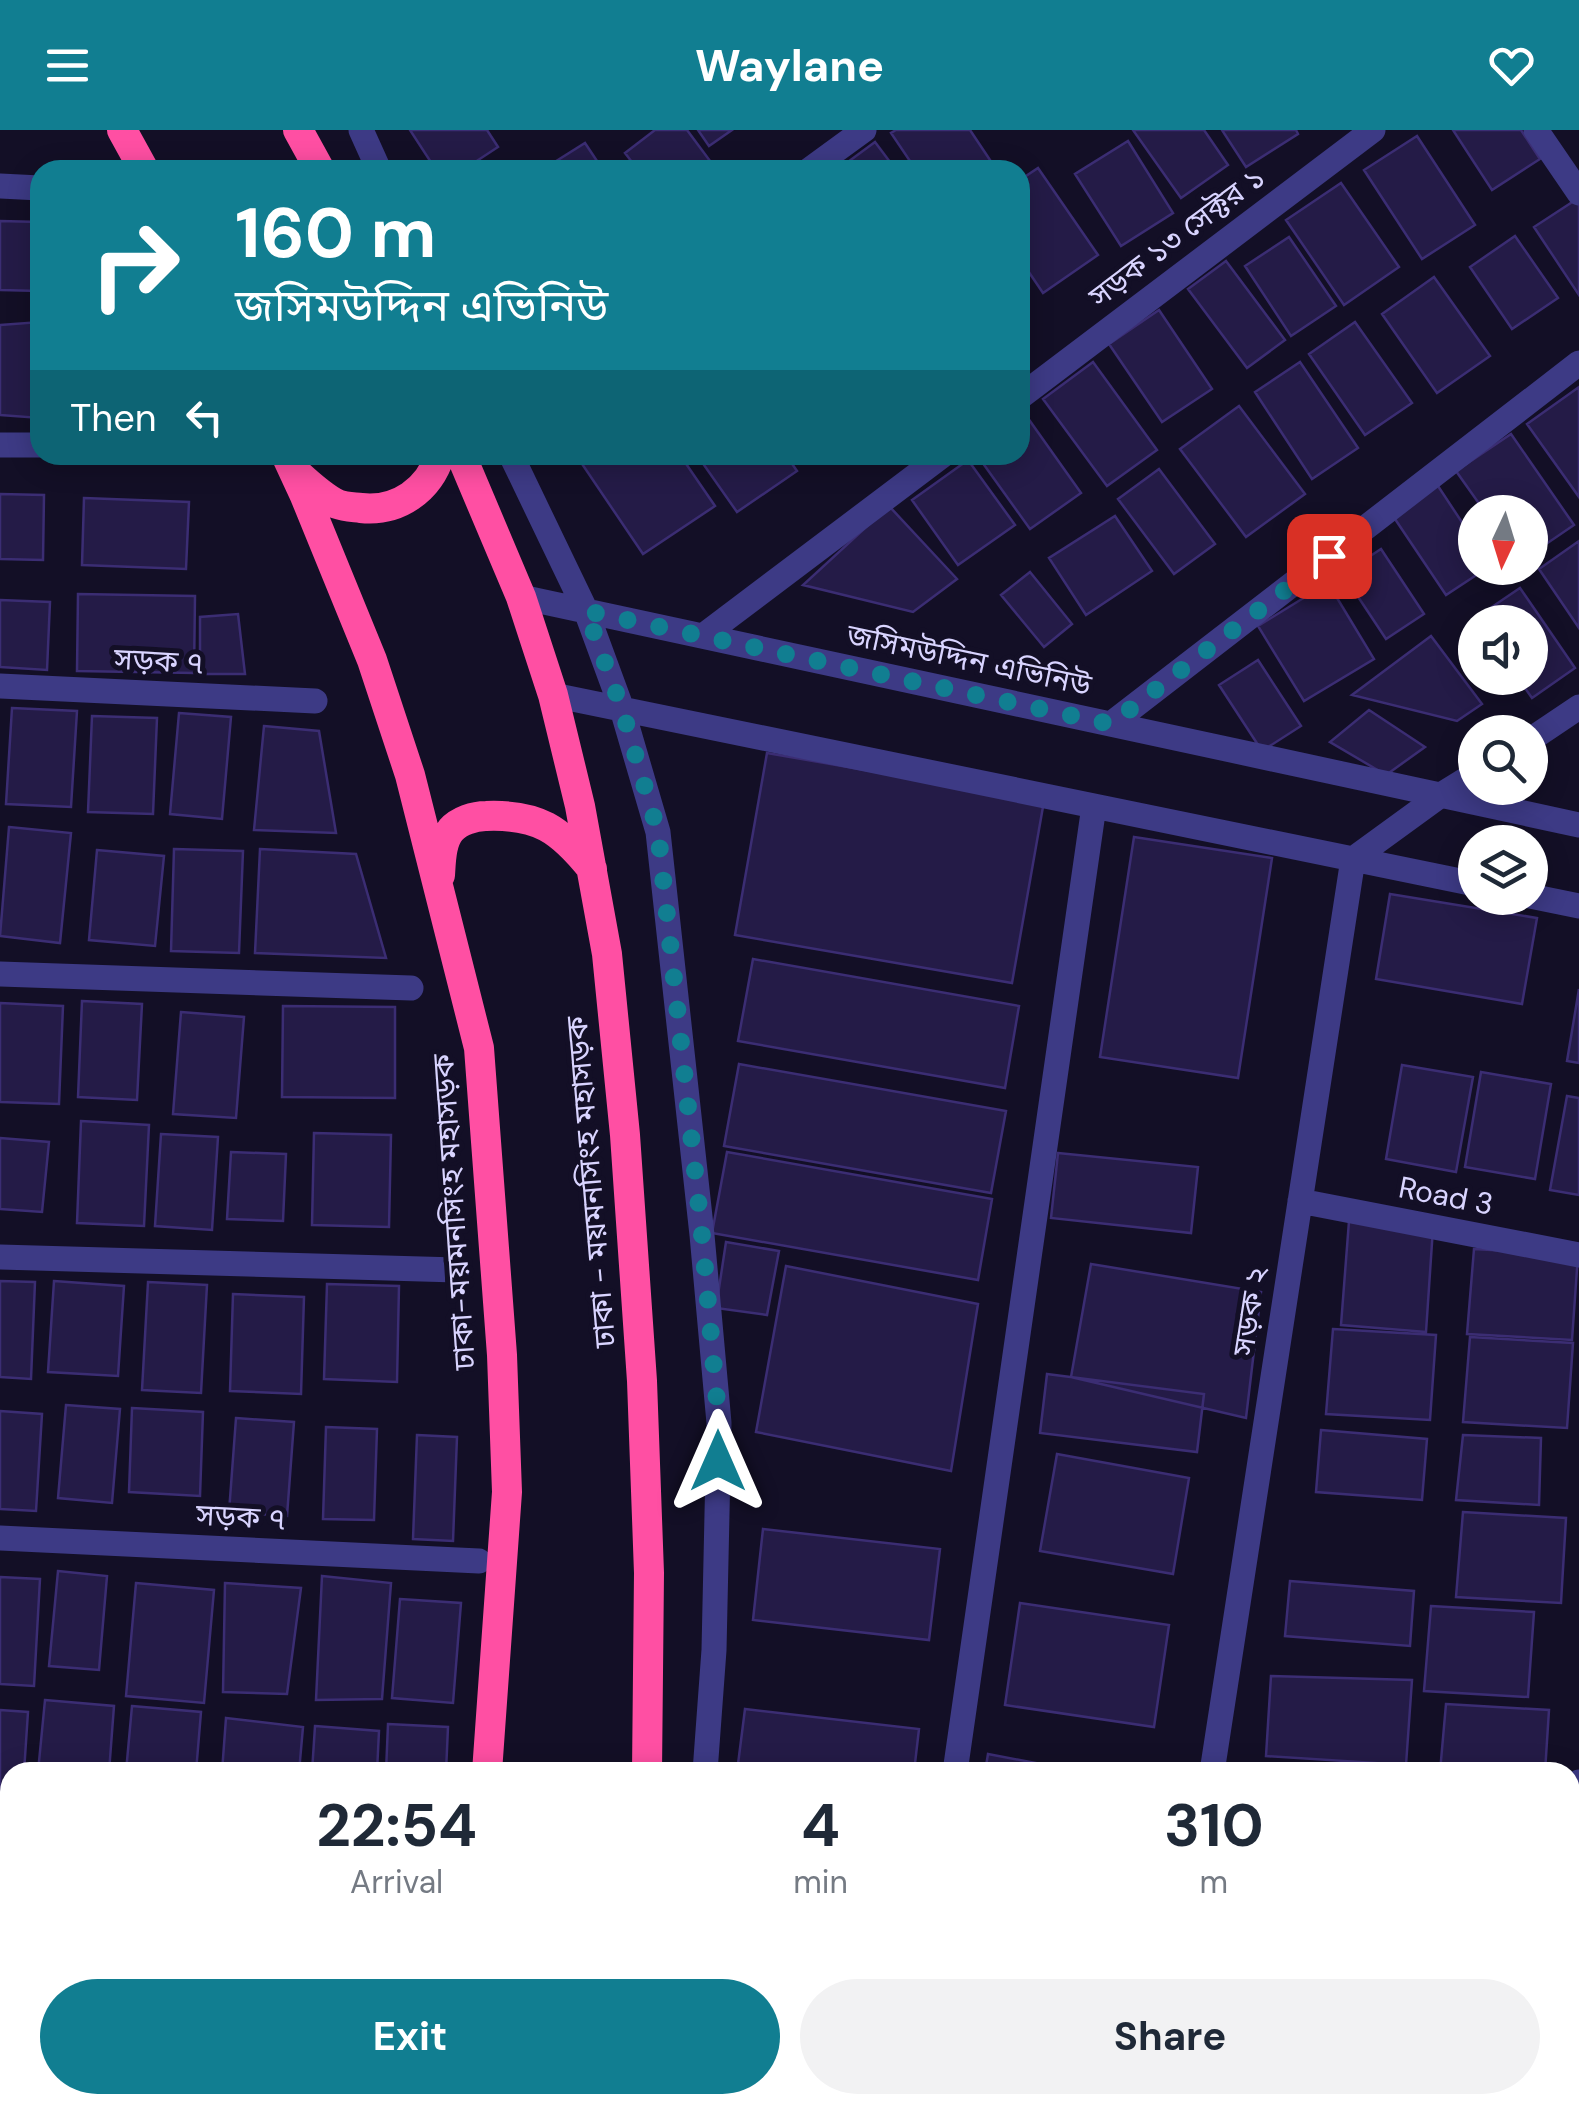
<!DOCTYPE html>
<html lang="en">
<head>
<meta charset="utf-8">
<style>
  body { margin:0; font-family:"DM Sans","Noto Sans Bengali",sans-serif; background:#f2f2f3; color:#1f2937; height:100vh; display:flex; flex-direction:column; font-size:38px; white-space:nowrap }
  * { box-sizing:border-box; margin:0 }
  p { font-size:32px; color:#747a83 }
  .icon { flex:none; width:55px; height:55px; fill:none; stroke:currentColor; stroke-width:2; stroke-linecap:round; stroke-linejoin:round }
  .map { position:relative; flex:1; overflow:hidden }
  .sheet { position:absolute; left:0px; top:1632px; width:1580px; height:352px; display:flex; flex-direction:column; background:#fff; border-radius:30px 30px 0 0; box-shadow:0 5px 25px #0003 }
  .sheet>* { flex:none }
  .top-card { position:absolute; left:30px; top:30px; width:1000px; height:305px; border-radius:30px; box-shadow:0 5px 25px #0003; background:#117e91; color:#fff; overflow:hidden }
  .needle { width:65px; rotate:184deg }
  .fabs { position:absolute; left:1458px; top:365px; display:grid; gap:20px }
  .fabs a { display:grid; place-items:center; width:90px; height:90px; border-radius:50%; background:#fff; box-shadow:0 5px 25px #0003; font-size:50px }
  .pin { position:absolute; display:grid; place-items:center; width:85px; height:85px; color:#fff; margin:-42px; border-radius:20px; box-shadow:0 5px 15px #0006 }
  .me { position:absolute; width:110px; margin:-55px; rotate:0deg; stroke-linejoin:round; filter:drop-shadow(0 0 8px #0008) }
  .turn { display:flex; align-items:center; gap:35px; height:210px; padding:0 40px; font-size:45px }
  .turn .icon { width:130px; height:130px; stroke-width:2.5 }
  .turn b { display:block; font-size:70px; line-height:85px }
  .then { display:flex; align-items:center; height:95px; padding:0 40px; background:#0003; gap:20px; font-size:38px }
  .eta { display:flex; justify-content:space-evenly; align-items:center; height:170px; text-align:center }
  .eta b { font-size:60px; font-weight:700; line-height:70px }
  .cta { display:flex; gap:20px; margin-top:auto; padding:20px 40px }
  .cta a { flex:1; height:115px; border-radius:60px; background:#117e91; color:#fff; font-size:40px; font-weight:700; line-height:115px; text-align:center }
  .cta a+a { background:#f2f2f3; color:#1f2937 }
  header { display:flex; justify-content:space-between; align-items:center; height:130px; padding:0 40px; background:#117e91; color:#fff; font-size:45px; font-weight:700 }
  .map>svg:first-child { display:block }
  .building { fill:#241b47; stroke:#3b2d73; stroke-width:2.5 }
  .lines { fill:none; stroke-linecap:round; stroke-linejoin:round }
  .minor { stroke:#3d3a85; stroke-width:25 }
  .highway { stroke:#ff4fa3; stroke-width:30 }
  .route { stroke:#117e91; stroke-width:18; stroke-dasharray:0 32.4 }
  .labels { text-anchor:middle; stroke-width:10; stroke-linejoin:round; paint-order:stroke }
  .street-label { font-size:30px; fill:#d9d4ff; stroke:#130f26 }
</style>
</head>
<body>
<header><svg class="icon" aria-label="menu" viewBox="0 0 24 24"><path d="M4 6h16M4 12h16M4 18h16"/></svg>Waylane<svg class="icon" aria-label="heart" viewBox="0 0 24 24"><path d="M12 20l-8-8c-3-5 5-10 8-4 3-6 11-1 8 4z"/></svg></header>
<div class="map">
<svg width="1579" height="1984" viewBox="0 0 1579 1984">
  <rect width="100%" height="100%" fill="#130f26"/>
  <path class="building" d="M410,0h77l11,17 -35,23h-27z
    M655,0h32l29,39 -78,1 -13,-17z
    M698,0h34l-23,16z
    M896,0h74l22,33 -10,7h-66l-25,-37z
    M1133,0h71l24,35 -47,33z
    M1222,0h74l2,4 -52,33z
    M1453,0h68l19,29 -48,31z
    M1417,6l58,89 -53,34 -58,-89z
    M1128,11l45,72 -52,33 -46,-72z
    M875,12l21,28h-59z
    M585,13l18,27h-61z
    M1038,38l60,87 -55,38 -23,-34v-79z
    M1341,53l58,84 -55,38 -58,-85z
    M1577,69l2,3v93l-45,-68z
    M0,91l40,1v69l-40,-1z
    M1515,106l43,62 -46,31 -42,-62z
    M1289,107l47,69 -45,30 -46,-70z
    M1226,131l59,79 -38,28 -59,-79z
    M1434,147l56,79 -53,37 -55,-79z
    M1159,180l53,79 -50,33 -53,-78z
    M40,192v96l-40,-3v-90z
    M1355,192l57,81 -47,32 -56,-81z
    M1093,232l64,88 -50,36 -64,-87z
    M1300,232l58,86 -46,31 -57,-87z
    M1579,257v110l-52,-73z
    M1239,276l66,88 -59,43 -66,-88z
    M1025,284l56,79 -51,36 -53,-74h43v-38z
    M1511,304l63,91 -44,30v-43h-45l-29,-41z
    M576,325h104l35,51 -72,48z
    M697,325h89l11,16 -60,41z
    M968,330l47,65 -57,40 -46,-65z
    M1159,339l56,75 -41,30 -56,-75z
    M1436,353l39,59v26h12l-41,27 -55,-82z
    M0,364l44,1 -1,65 -43,-1z
    M84,368l105,4 -3,67 -104,-4z
    M889,376l68,73 -44,33 -110,-27z
    M1115,386l37,55 -66,44 -37,-57z
    M1579,411v87l-40,-59z
    M1381,419l43,65 -38,25 -43,-65z
    M1030,442l42,52 -28,23 -43,-52z
    M1328,453l46,76 -70,42 -46,-75z
    M1520,458l55,80 -43,30 -14,-20h12v-56h-50l-3,-5z
    M78,464l117,2 -1,77 -117,-2z
    M0,470l50,2 -3,68 -47,-3z
    M238,484l7,60h-45v-57z
    M1431,506l51,68 -25,17 -105,-26z
    M1258,530l43,66 -39,25 -43,-66z
    M12,578l65,3 -6,96 -65,-3z
    M1369,580l56,37 -39,28 -56,-33z
    M179,583l52,4 -9,102 -52,-5z
    M92,586l65,2 -4,96 -65,-2z
    M264,596l55,5 17,102 -82,-3z
    M767,623l277,48 -32,182 -277,-48z
    M9,697l62,6 -11,110 -60,-7z
    M1134,707l138,21 -34,220 -138,-21z
    M174,719l69,2 -4,102 -68,-2z
    M260,719l96,5 30,104 -131,-5z
    M97,720l67,6 -9,90 -66,-6z
    M1390,764l147,24 -15,86 -146,-25z
    M753,829l266,47 -14,82 -267,-47z
    M1579,859v74l-12,-2z
    M82,871l60,3 -5,96 -59,-3z
    M0,873l63,3 -4,98 -59,-2z
    M283,876l112,1v91l-113,-1z
    M181,882l63,5 -8,101 -63,-4z
    M739,934l267,47 -15,82 -267,-47z
    M1402,935l71,12 -17,95 -70,-13z
    M1481,942l70,12 -16,95 -70,-12z
    M1567,966l12,2v97l-29,-5z
    M81,991l68,4 -5,101 -67,-3z
    M314,1003l77,2 -2,92 -77,-2z
    M161,1004l57,3 -6,93 -57,-4z
    M0,1008l49,4 -7,70 -42,-3z
    M231,1022l55,2 -3,67 -56,-2z
    M727,1022l265,47 -14,81 -266,-47z
    M1058,1023l140,14 -7,66 -140,-15z
    M1349,1091l84,7 -7,104 -85,-7z
    M726,1112l53,9 -12,64 -51,-7z
    M1474,1119l104,6 -6,85 -105,-6z
    M1091,1134l170,28 -15,126 -175,-41z
    M786,1136l192,38 -27,167 -195,-39z
    M0,1151l35,1 -4,97 -31,-2z
    M54,1151l70,5 -6,90 -70,-4z
    M148,1152l59,3 -6,108 -59,-3z
    M327,1154l72,2 -2,96 -73,-3z
    M233,1164l71,3 -3,97 -71,-3z
    M1333,1199l103,6 -6,85 -104,-6z
    M1470,1207l103,6 -6,85 -104,-6z
    M1047,1244l157,20 -7,58 -157,-19z
    M66,1275l54,4 -8,94 -54,-5z
    M132,1278l71,4 -3,84 -71,-4z
    M0,1281l42,3 -6,97 -36,-2z
    M236,1288l58,4 -7,94 -58,-4z
    M326,1297l51,2 -3,91 -51,-1z
    M1321,1300l106,9 -5,61 -106,-8z
    M417,1305l40,2 -4,104 -40,-2z
    M1463,1305l78,3 -2,67 -83,-5z
    M1057,1324l132,24 -16,96 -133,-23z
    M1463,1382l103,6 -5,85 -105,-6z
    M763,1399l177,20 -11,91 -176,-20z
    M58,1441l49,5 -8,94 -50,-4z
    M322,1446l69,7 -9,116 -66,1z
    M0,1447l40,2 -6,107 -34,-2z
    M1290,1451l124,10 -4,55 -125,-10z
    M136,1453l78,7 -10,113 -78,-7z
    M225,1453l76,5 -14,106 -64,-2z
    M400,1469l61,4 -8,100 -61,-5z
    M1020,1473l149,22 -15,102 -149,-22z
    M1431,1476l103,6 -6,85 -104,-6z
    M1271,1546l141,4 -6,85 -140,-9z
    M45,1570l69,6 -5,66h-71z
    M1446,1574l103,6 -4,62h-105z
    M132,1576l69,6 -5,60h-70z
    M745,1579l174,20 -5,43h-177z
    M0,1580l28,2 -4,60h-14v34l-10,-1z
    M226,1588l77,9 -4,45h-77z
    M388,1594l60,3 -2,45h-60z
    M315,1596l64,5 -2,41h-65z
    M988,1624l95,18h-98z
    M1266,1638l141,3 -141,1z
    M0,1742l10,1v96l-10,-1z
    M116,1975h72v7l-72,-3z
    M717,1975h154l-1,9h-154z
    M928,1975h97l-1,9h-98z
    M1054,1975h17l62,9h-80z
    M1254,1975h100l-1,9h-89l-11,-1z"/>
  <g class="lines">
    <path class="minor" d="M361,0l18,40
      M1536,0l43,63
      M809,40l55,-40
      M0,56l40,2
      M1020,267l353,-267
      M0,315h40
      M511,325l75,156 36,98 36,123 44,403 17,188 -5,227 -9,122
      M521,467l1058,228
      M703,506l240,-181
      M0,556l315,15
      M553,565l922,189
      M1111,594l468,-361
      M1530,610l49,-33
      M1530,766l49,10
      M0,844l411,14
      M1300,1071l279,54
      M0,1127l457,13
      M0,1408l479,23
      M955,1642l139,-966
      M1212,1642l141,-913 88,-64 34,-21
      M0,1702l10,1
      M1570,1846l9,-194
      M0,1983l21,1
      M665,1984l1,-9
      M905,1984l2,-9
      M1167,1984l1,-9
      M1564,1984v-9"/>
    <path class="highway" d="M122,0l22,40
      M298,0l22,40
      M286,325l19,41 67,164 38,115 69,273 23,307 5,137 -20,280
      M461,325l60,142 32,98 27,111 27,148 18,181 17,246 7,192 -2,199
      M299,345c12,11 24,22 38,29 8,3 16,3 24,4 37,4 68,-18 79,-53
      M440,745c1,-15 1,-33 11,-45 8,-9 23,-14 35,-14 52,-2 74,13 106,53
      M453,1984l1,-9
      M614,1984l1,-9"/>
  </g>
  <g class="lines">
    <path class="route" d="M718,1331l1,-37 -17,-189 -44,-403 -36,-123 -36,-98 525,113 218,-168"/>
  </g>
  <g class="labels">
    <g class="street-label">
      <text transform="translate(1177 107) rotate(-37)" y="10">সড়ক ১৩ সেক্টর ১</text>
      <text transform="translate(969 530) rotate(12)" y="10">জসিমউদ্দিন এভিনিউ</text>
      <text transform="translate(159 531) rotate(3)" y="10">সড়ক ৭</text>
      <text transform="translate(591 1052) rotate(-95)" y="10">ঢাকা - ময়মনসিংহ মহাসড়ক</text>
      <text transform="translate(1446 1066) rotate(11)" y="10">Road 3</text>
      <text transform="translate(454 1082) rotate(-94)" y="10">ঢাকা-ময়মনসিংহ মহাসড়ক</text>
      <text transform="translate(1250 1181) rotate(-81)" y="10">সড়ক ২</text>
      <text transform="translate(241 1387) rotate(3)" y="10">সড়ক ৭</text>
    </g>
  </g>
</svg>
<div class="fabs">
<a><svg class="needle" viewBox="-14 -14 28 28"><path d="M0-13l5 13h-10z" fill="#e53935"/><path d="M0 13l5-13h-10z" fill="#747a83"/></svg></a>
<a><svg class="icon" aria-label="sound" viewBox="0 0 24 24"><path d="M4 9h4l5-4v14l-5-4H4zM17 9q2 3 0 6"/></svg></a>
<a><svg class="icon" aria-label="search" viewBox="0 0 24 24"><circle cx="10" cy="10" r="6"/><path d="M15 15l6 6"/></svg></a>
<a><svg class="icon" aria-label="layers" viewBox="0 0 24 24"><path d="M12 4l9 5-9 5-9-5zM3 14l9 5 9-5"/></svg></a>
</div>
<div class="pin" style="left:1329px;top:426px;background:#d93025"><svg class="icon" aria-label="arrive" viewBox="0 0 24 24"><path d="M6 21V4h12l-3 4 3 4H6"/></svg></div>
<svg class="me" style="left:718px;top:1331px" viewBox="-20 -20 40 40"><path d="M0-17L14 15 0 8-14 15z" fill="#117e91" stroke="#fff" stroke-width="4"/></svg>
<div class="top-card">
<div class="turn"><svg class="icon" aria-label="right" viewBox="0 0 24 24"><path d="M7 20v-9h11M14 6l5 5-5 5"/></svg><div><b>160 m</b>জসিমউদ্দিন এভিনিউ</div></div>
<div class="then">Then<svg class="icon" aria-label="left" viewBox="0 0 24 24"><path d="M17 20v-9H6M10 6l-5 5 5 5"/></svg></div>
</div>
<section class="sheet">
<div class="eta">
<div><b>22:54</b><p>Arrival</p></div>
<div><b>4</b><p>min</p></div>
<div><b>310</b><p>m</p></div>
</div>
<div class="cta"><a>Exit</a><a>Share</a></div>
</section>
</div>
</body>
</html>
